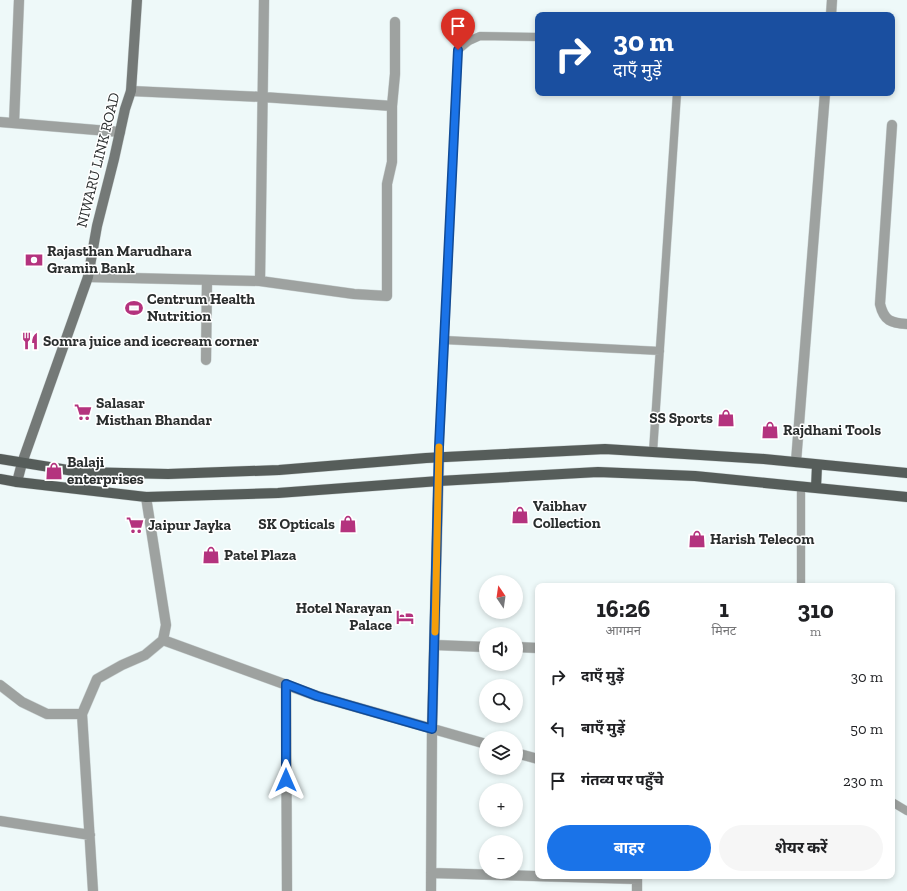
<!DOCTYPE html>
<html lang="hi">
<head>
<meta charset="utf-8">
<style>
  body { margin:0; font-family:"Zilla Slab","Noto Sans Devanagari",serif; background:#f6f6f6; color:#202124; height:100vh; display:flex; flex-direction:column; font-size:15px; white-space:nowrap }
  * { box-sizing:border-box; margin:0 }
  p { font-size:13px; color:#757577 }
  .icon { flex:none; width:22px; height:22px; fill:none; stroke:currentColor; stroke-width:2; stroke-linecap:round; stroke-linejoin:round }
  .map { position:relative; flex:1; overflow:hidden }
  .panel { position:absolute; left:535px; top:583px; width:360px; height:296px; display:flex; flex-direction:column; background:#fff; border-radius:8px; box-shadow:0 2px 6px #0003 }
  .panel>* { flex:none }
  .top-card { position:absolute; left:535px; top:12px; width:360px; height:84px; border-radius:8px; box-shadow:0 2px 6px #0003; background:#1a4fa0; color:#fff; overflow:hidden }
  .needle { width:26px; rotate:347deg }
  .buttons { position:absolute; left:479px; top:575px; display:grid; gap:8px }
  .buttons a { display:grid; place-items:center; width:44px; height:44px; border-radius:50%; background:#fff; box-shadow:0 2px 6px #0003; font-size:20px }
  .pin { position:absolute; display:grid; place-items:center; width:34px; height:34px; color:#fff; margin:-41px -17px; border-radius:50% 50% 50% 0; rotate:-45deg; box-shadow:0 0 4px #0007 }
  .pin .icon { rotate:45deg }
  .me { position:absolute; width:44px; margin:-22px; rotate:0deg; stroke-linejoin:round; filter:drop-shadow(0 0 3px #0008) }
  .turn { display:flex; align-items:center; gap:14px; height:84px; padding:0 12px; font-size:18px }
  .turn .icon { width:52px; height:52px; stroke-width:2.5 }
  .turn b { display:block; font-size:28px; line-height:34px }
  .eta { display:flex; justify-content:space-evenly; align-items:center; height:68px; text-align:center }
  .eta b { font-size:24px; font-weight:700; line-height:28px }
  .action { display:flex; gap:8px; margin-top:auto; padding:8px 12px }
  .action a { flex:1; height:46px; border-radius:24px; background:#1a73e8; color:#fff; font-size:16px; font-weight:700; line-height:46px; text-align:center }
  .action a+a { background:#f6f6f6; color:#202124 }
  ul { padding:0; list-style:none }
  li { display:flex; align-items:center; gap:12px; height:52px; padding:0 12px }
  li div { flex:1 }
  li b { display:block; font-size:15px }
  li em { font-style:normal }
  .map>svg:first-child { display:block }
  .lines { fill:none; stroke-linecap:round; stroke-linejoin:round }
  .lane-casing { stroke:#cbd4d4; stroke-width:9 }
  .street-casing { stroke:#cbd4d4; stroke-width:11 }
  .secondary-casing { stroke:#cbd4d4; stroke-width:11 }
  .primary-casing { stroke:#cbd4d4; stroke-width:11 }
  .lane { stroke:#9ea2a0; stroke-width:8 }
  .street { stroke:#9ea2a0; stroke-width:10 }
  .secondary { stroke:#747977; stroke-width:10 }
  .primary { stroke:#565d5a; stroke-width:10 }
  .route-casing { stroke:#114b97; stroke-width:10 }
  .route { stroke:#1a73e8; stroke-width:7 }
  .slow { stroke:#f59e0b; stroke-width:7 }
  .labels { text-anchor:middle; stroke-width:3; stroke-linejoin:round; paint-order:stroke }
  .street-label { font-size:15px; fill:#2a2e2e; stroke:#fff }
  .poi-label { font-size:15px; font-weight:bold; fill:#2a2e2e; stroke:#fff; text-anchor:start }
</style>
</head>
<body>
<div class="map">
<svg width="907" height="891" viewBox="0 0 907 891">
  <rect width="100%" height="100%" fill="#eef9f9"/>
  <g class="lines">
    <g class="lane-casing">
      <path id="lane" d="M444,340l216,11
        M653,452l24,-359
        M439,458l19,-408 11,-9 11,-5 58,1
        M801,586v-100
        M892,802l15,9"/>
    </g>
    <g class="street-casing">
      <path id="street" d="M831,15l1,-15
        M131,91l132,6 129,9 3,-32v-52
        M0,122l120,10
        M14,123l5,-123
        M892,125l-12,179c4,17 11,19 27,20
        M88,277l172,4 94,13 33,2v-112l5,-22v-56
        M260,281l4,-281
        M206,360l1,-80
        M796,462l29,-369
        M163,640l154,56 169,48
        M435,645l51,2
        M516,647l22,1
        M286,684l1,207
        M0,685l22,17 25,12h35l15,-35 25,-14 23,-10 18,-15 3,-15 -20,-128
        M82,714l11,177
        M516,753l22,6
        M0,821l90,14
        M431,873l206,6
        M431,891l1,-162 7,-271
        M637,891v-15"/>
    </g>
    <g class="secondary-casing">
      <path id="secondary" d="M17,482l5,-19 66,-186 9,-51 17,-67 11,-50 6,-18 6,-91"/>
    </g>
    <g class="primary-casing">
      <path id="primary" d="M0,459l80,13 88,2 111,-4 147,-12 179,-9 159,10 143,14
        M0,479l17,3 129,15 132,-4 161,-12 159,-9 97,4 212,21
        M816,488l1,-23"/>
    </g>
    <use href="#lane" class="lane"/>
    <use href="#street" class="street"/>
    <use href="#secondary" class="secondary"/>
    <use href="#primary" class="primary"/>
  </g>
  <g class="lines">
    <g class="route-casing">
      <path id="route" d="M286,780v-96l31,12 115,33 7,-282 19,-397"/>
    </g>
    <use href="#route" class="route"/>
    <path class="slow" d="M435,632l4,-185"/>
  </g>
  <defs>
    <g id="bank-bare" transform="scale(1.38)"><path d="M-6-4H6V4H-6ZM0-2.3a2.3 2.3 0 1 0 0 4.6a2.3 2.3 0 1 0 0-4.6Z" fill="#b4337e" stroke="#fff" stroke-width="2.5" paint-order="stroke"/></g>
    <g id="stadium-bare" transform="scale(1.38)"><path d="M0-5a6.5 5 0 1 0 0 10a6.5 5 0 1 0 0-10ZM-3.5-1.8h7v3.6h-7Z" fill="#b4337e" stroke="#fff" stroke-width="2.5" paint-order="stroke"/></g>
    <g id="restaurant-bare" transform="scale(1.38)"><path d="M-5-6h1v4h1v-4h1v4h1v-4h1v5L-1.5 .5V6h-2V.5L-5-1ZM5-6V6H3V1.5H1.5Q1.5-4 5-6Z" fill="#b4337e" stroke="#fff" stroke-width="2.5" paint-order="stroke"/></g>
    <g id="supermarket-bare" transform="scale(1.38)"><path d="M-6-5.5h2.5l.6 2H6L4.5 2H-2.5L-4.4-4H-6ZM-1.5 3.2a1.3 1.3 0 1 0 .1 0ZM3 3.2a1.3 1.3 0 1 0 .1 0Z" fill="#b4337e" stroke="#fff" stroke-width="2.5" paint-order="stroke"/></g>
    <g id="shop-bare" transform="scale(1.38)"><path d="M-5-2.5h2.3a2.7 3.5 0 0 1 5.4 0H5L5.5 6h-11ZM-1.5-2.5h3a1.5 2.3 0 0 0-3 0Z" fill="#b4337e" stroke="#fff" stroke-width="2.5" paint-order="stroke"/></g>
    <g id="hotel-bare" transform="scale(1.38)"><path d="M-6-4.5h1.5V1H6V5H4.5V3h-9V5H-6ZM-4 0a1.8 1.8 0 1 1 3.6 0ZM.5 0V-2.5h3Q6-2.5 6 0Z" fill="#b4337e" stroke="#fff" stroke-width="2.5" paint-order="stroke"/></g>
  </defs>
  <g fill-rule="evenodd">
    <use href="#bank-bare" x="34" y="260"/>
    <use href="#stadium-bare" x="134" y="308"/>
    <use href="#restaurant-bare" x="30" y="341"/>
    <use href="#supermarket-bare" x="83" y="412"/>
    <use href="#shop-bare" x="726" y="418"/>
    <use href="#shop-bare" x="770" y="430"/>
    <use href="#shop-bare" x="54" y="471"/>
    <use href="#shop-bare" x="520" y="515"/>
    <use href="#shop-bare" x="348" y="524"/>
    <use href="#supermarket-bare" x="135" y="525"/>
    <use href="#shop-bare" x="697" y="539"/>
    <use href="#shop-bare" x="211" y="555"/>
    <use href="#hotel-bare" x="405" y="617"/>
  </g>
  <g class="labels">
    <g class="street-label">
      <text transform="translate(98 160) rotate(-76)" y="5">NIWARU LINK ROAD</text>
    </g>
    <g class="poi-label">
      <text x="47" y="256">Rajasthan Marudhara<tspan x="47" dy="17">Gramin Bank</tspan></text>
      <text x="147" y="304">Centrum Health<tspan x="147" dy="17">Nutrition</tspan></text>
      <text x="43" y="346">Somra juice and icecream corner</text>
      <text x="96" y="408">Salasar<tspan x="96" dy="17">Misthan Bhandar</tspan></text>
      <text x="713" y="423" text-anchor="end">SS Sports</text>
      <text x="783" y="435">Rajdhani Tools</text>
      <text x="67" y="467">Balaji<tspan x="67" dy="17">enterprises</tspan></text>
      <text x="533" y="511">Vaibhav<tspan x="533" dy="17">Collection</tspan></text>
      <text x="335" y="529" text-anchor="end">SK Opticals</text>
      <text x="148" y="530">Jaipur Jayka</text>
      <text x="710" y="544">Harish Telecom</text>
      <text x="224" y="560">Patel Plaza</text>
      <text x="392" y="613" text-anchor="end">Hotel Narayan<tspan x="392" dy="17">Palace</tspan></text>
    </g>
  </g>
</svg>
<div class="buttons">
<a><svg class="needle" viewBox="-14 -14 28 28"><path d="M0-13l5 13h-10z" fill="#e53935"/><path d="M0 13l5-13h-10z" fill="#757577"/></svg></a>
<a><svg class="icon" aria-label="sound" viewBox="0 0 24 24"><path d="M4 9h4l5-4v14l-5-4H4zM17 9q2 3 0 6"/></svg></a>
<a><svg class="icon" aria-label="search" viewBox="0 0 24 24"><circle cx="10" cy="10" r="6"/><path d="M15 15l6 6"/></svg></a>
<a><svg class="icon" aria-label="layers" viewBox="0 0 24 24"><path d="M12 4l9 5-9 5-9-5zM3 14l9 5 9-5"/></svg></a>
<a>+</a>
<a>−</a>
</div>
<div class="pin" style="left:458px;top:50px;background:#d93025"><svg class="icon" aria-label="arrive" viewBox="0 0 24 24"><path d="M6 21V4h12l-3 4 3 4H6"/></svg></div>
<svg class="me" style="left:286px;top:780px" viewBox="-20 -20 40 40"><path d="M0-17L14 15 0 8-14 15z" fill="#1a73e8" stroke="#fff" stroke-width="4"/></svg>
<div class="top-card">
<div class="turn"><svg class="icon" aria-label="right" viewBox="0 0 24 24"><path d="M7 20v-9h11M14 6l5 5-5 5"/></svg><div><b>30 m</b>दाएँ मुड़ें</div></div>
</div>
<section class="panel">
<div class="eta">
<div><b>16:26</b><p>आगमन</p></div>
<div><b>1</b><p>मिनट</p></div>
<div><b>310</b><p>m</p></div>
</div>
<ul>
<li><svg class="icon" aria-label="right" viewBox="0 0 24 24"><path d="M7 20v-9h11M14 6l5 5-5 5"/></svg><div><b>दाएँ मुड़ें</b></div><em>30 m</em></li>
<li><svg class="icon" aria-label="left" viewBox="0 0 24 24"><path d="M17 20v-9H6M10 6l-5 5 5 5"/></svg><div><b>बाएँ मुड़ें</b></div><em>50 m</em></li>
<li><svg class="icon" aria-label="arrive" viewBox="0 0 24 24"><path d="M6 21V4h12l-3 4 3 4H6"/></svg><div><b>गंतव्य पर पहुँचे</b></div><em>230 m</em></li>
</ul>
<div class="action"><a>बाहर</a><a>शेयर करें</a></div>
</section>
</div>
</body>
</html>
